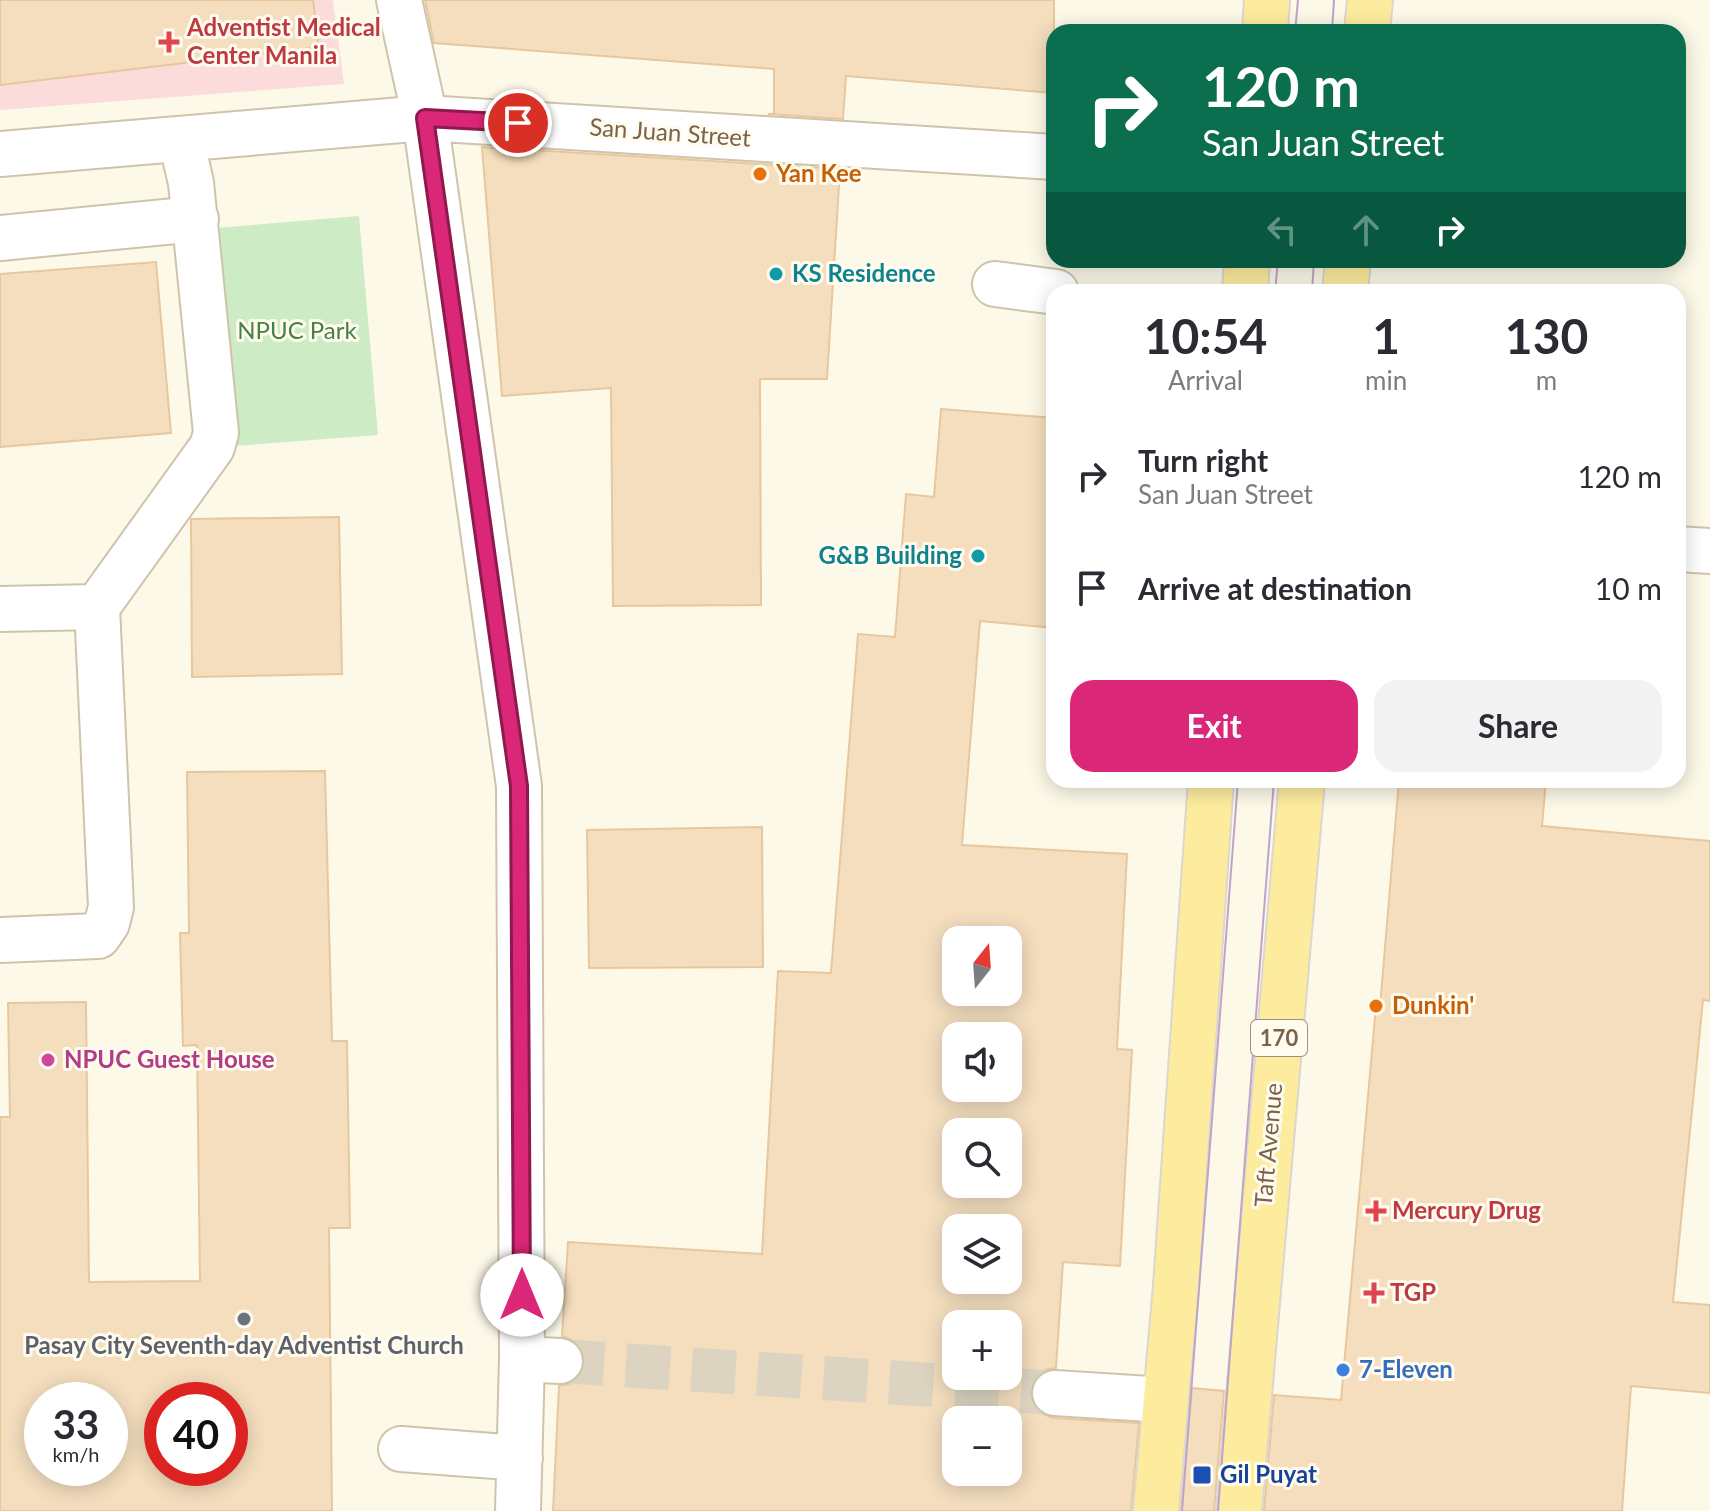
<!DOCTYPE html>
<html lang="en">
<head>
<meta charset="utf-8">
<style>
  body { margin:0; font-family:Lato,sans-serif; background:#f2f2f3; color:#2b2b33; height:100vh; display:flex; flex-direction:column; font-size:30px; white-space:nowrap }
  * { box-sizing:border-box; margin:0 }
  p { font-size:26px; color:#7c7c81 }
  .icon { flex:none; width:44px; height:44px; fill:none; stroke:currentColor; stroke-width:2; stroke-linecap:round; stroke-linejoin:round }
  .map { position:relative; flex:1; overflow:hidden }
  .side { position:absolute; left:1046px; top:284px; width:640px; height:504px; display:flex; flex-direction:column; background:#fff; border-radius:24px; box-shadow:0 4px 20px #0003 }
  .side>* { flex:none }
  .hud { position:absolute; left:1046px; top:24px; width:640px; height:244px; border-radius:24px; box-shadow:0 4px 20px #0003; background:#0b6e4f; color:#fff; overflow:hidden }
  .needle { width:52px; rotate:17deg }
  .tools { position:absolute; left:942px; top:926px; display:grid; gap:16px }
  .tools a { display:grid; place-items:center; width:80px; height:80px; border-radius:16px; background:#fff; box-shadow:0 4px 20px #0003; font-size:40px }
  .speed { position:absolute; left:24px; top:1382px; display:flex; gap:16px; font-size:40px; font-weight:700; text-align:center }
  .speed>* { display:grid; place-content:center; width:104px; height:104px; border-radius:50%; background:#fff; box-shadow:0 4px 20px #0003; line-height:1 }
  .speed small { font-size:20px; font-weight:400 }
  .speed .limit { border:12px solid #d22; background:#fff; color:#111 }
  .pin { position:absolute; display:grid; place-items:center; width:68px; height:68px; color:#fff; margin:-34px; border:4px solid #fff; border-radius:50%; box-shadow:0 2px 8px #0007 }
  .me { position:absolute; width:88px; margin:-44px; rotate:0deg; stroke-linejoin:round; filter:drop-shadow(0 0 6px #0008) }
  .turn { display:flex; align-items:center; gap:28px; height:168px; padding:0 24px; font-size:36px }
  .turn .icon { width:104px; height:104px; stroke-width:2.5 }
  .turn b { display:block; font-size:56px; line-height:68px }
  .lanes { display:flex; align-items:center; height:76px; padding:0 24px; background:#0003; justify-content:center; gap:40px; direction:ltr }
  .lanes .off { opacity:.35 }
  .eta { display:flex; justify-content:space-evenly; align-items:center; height:136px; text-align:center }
  .eta b { font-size:48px; font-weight:700; line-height:56px }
  .primary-button { display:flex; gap:16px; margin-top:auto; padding:16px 24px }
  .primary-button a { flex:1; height:92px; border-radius:24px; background:#db2777; color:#fff; font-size:32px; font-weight:700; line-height:92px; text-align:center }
  .primary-button a+a { background:#f2f2f3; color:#2b2b33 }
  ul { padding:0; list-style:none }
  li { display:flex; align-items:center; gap:24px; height:112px; padding:0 24px }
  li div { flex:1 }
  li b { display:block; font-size:30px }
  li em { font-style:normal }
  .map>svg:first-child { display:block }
  .medical { fill:#fcdcda }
  .green { fill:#cdecc5 }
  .building { fill:#f4debe; stroke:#e8c79d; stroke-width:2; fill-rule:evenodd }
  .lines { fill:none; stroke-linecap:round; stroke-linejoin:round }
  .minor-tunnel { stroke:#dcd4c0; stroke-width:44; stroke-dasharray:44 22; stroke-linecap:butt }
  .minor-casing { stroke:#d0c3ac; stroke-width:48 }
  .major-casing { stroke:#dcd6d0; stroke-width:48 }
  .minor { stroke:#fff; stroke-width:44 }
  .major { stroke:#feec9e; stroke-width:44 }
  .tram { stroke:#bfa4c9; stroke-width:2 }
  .route-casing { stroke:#8e194d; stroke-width:20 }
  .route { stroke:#db2777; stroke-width:14 }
  .health-dot { fill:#e0444e; stroke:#fffcef; stroke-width:3 }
  .food-dot { fill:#e8710a; stroke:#fffcef; stroke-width:3 }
  .culture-dot { fill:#0f9aa8; stroke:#fffcef; stroke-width:3 }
  .hotel-dot { fill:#d1479c; stroke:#fffcef; stroke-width:3 }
  .worship-dot { fill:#6b7280; stroke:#fffcef; stroke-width:3 }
  .shop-dot { fill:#3f7fe0; stroke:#fffcef; stroke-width:3 }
  .transit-dot { fill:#1a4fb4; stroke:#fffcef; stroke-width:3 }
  .labels { text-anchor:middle; stroke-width:6; stroke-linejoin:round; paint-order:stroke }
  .shield { fill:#fffcef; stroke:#a1917c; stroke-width:2 }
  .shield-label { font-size:22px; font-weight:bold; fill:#79634a }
  .health-label { font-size:24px; font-weight:bold; fill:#be3a42; stroke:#fffcef; text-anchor:start }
  .street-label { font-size:24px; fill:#79634a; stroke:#fffcef }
  .food-label { font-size:24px; font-weight:bold; fill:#c56008; stroke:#fffcef; text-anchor:start }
  .culture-label { font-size:24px; font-weight:bold; fill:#0d838f; stroke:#fffcef; text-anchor:start }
  .park-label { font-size:24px; fill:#488041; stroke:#fffcef }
  .hotel-label { font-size:24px; font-weight:bold; fill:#b23c85; stroke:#fffcef; text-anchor:start }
  .worship-label { font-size:24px; font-weight:bold; fill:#5b616d; stroke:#fffcef }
  .shop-label { font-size:24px; font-weight:bold; fill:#366cbe; stroke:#fffcef; text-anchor:start }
  .transit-label { font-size:24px; font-weight:bold; fill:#164399; stroke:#fffcef; text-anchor:start }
</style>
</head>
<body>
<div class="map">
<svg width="1710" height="1511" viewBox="0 0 1710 1511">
  <rect width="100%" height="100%" fill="#fdf9e8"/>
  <path class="medical" d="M0,0h333l11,84 -344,26z"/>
  <path class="green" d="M359,216l19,219 -143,11 -19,-218z"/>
  <path class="building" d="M0,0h313l6,47 -319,38z
    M425,0h629v93l-208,-17 -3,43 -75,-5h6v-45l-340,-26z
    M482,147l358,22 -13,210h-67l1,226 -148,1 -2,-218 -109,8z
    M156,262l15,171 -171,14v-173z
    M941,409l113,9v210l-74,-7 -18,224 165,9 -10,195 15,1 -12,216 -57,-4 -7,106 -11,2 -10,9 -5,13 3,13 8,8 12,5 86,5 -8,88h-578l6,-125 13,-3 8,-8 5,-12 -3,-14 -8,-8 -12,-5 6,-94 194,12 16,-283 53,2 27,-339 37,3 11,-143 28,3zM956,940h52v52h-52zM956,1036h52v52h-52zM956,1132h52v52h-52zM956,1228h52v52h-52zM956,1324h52v52h-52zM956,1420h52v52h-52z
    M339,517l3,157 -150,3 -1,-158z
    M325,771l7,270h15l3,187h-21l3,283h-332v-394h10l-2,-114 78,-1 3,280 111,-1 -3,-236 -14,1 -3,-113h9l-2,-161zM42,1400h68v68h-68zM162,1400h68v68h-68z
    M1399,780h147l-4,46 168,15v160l-7,-1 -30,302 37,3v88l-79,-7 -9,125h-358l10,-116 67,5 35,-394 4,1z
    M762,827l1,140 -174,1 -2,-138z
    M1192,1388l32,3 -10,120h-33z"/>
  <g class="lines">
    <path class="minor-tunnel" d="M560,1361l495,32"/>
    <g class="minor-casing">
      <path id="minor" d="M399,0l26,118 94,668 3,573 -4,152
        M0,154l425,-36 629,39
        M0,238l196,-19
        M995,284l61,8
        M1678,549l32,2
        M0,609l97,-2
        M0,940l98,-4 9,-13 4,-16 -14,-300 115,-160 4,-14 -25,-250 -10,-44
        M522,1359l38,2
        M1055,1393l110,7
        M401,1449l119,9"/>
    </g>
    <g class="major-casing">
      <path id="major" d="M1265,32l2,-32
        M1367,32l3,-32
        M1245,292l2,-32
        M1345,292l3,-32
        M1156,1511l20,-225 35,-506
        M1239,1511l63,-731"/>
    </g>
    <use href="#minor" class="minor"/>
    <use href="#major" class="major"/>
    <path class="tram" d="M1295,32l3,-32
      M1332,32l2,-32
      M1275,292l3,-32
      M1312,292l2,-32
      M1182,1511l56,-731
      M1218,1511l56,-731"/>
  </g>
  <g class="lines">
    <g class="route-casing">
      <path id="route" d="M518,123l-93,-5 94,668 3,509"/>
    </g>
    <use href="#route" class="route"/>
  </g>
  <g class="health-dot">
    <path d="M165 30h8v8h8v8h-8v8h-8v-8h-8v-8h8z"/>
    <path d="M1372 1199h8v8h8v8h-8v8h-8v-8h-8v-8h8z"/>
    <path d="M1370 1281h8v8h8v8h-8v8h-8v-8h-8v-8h8z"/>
  </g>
  <g class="food-dot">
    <circle cx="760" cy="174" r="8"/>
    <circle cx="1376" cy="1006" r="8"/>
  </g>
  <g class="culture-dot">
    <circle cx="776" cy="274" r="8"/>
    <circle cx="978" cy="556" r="8"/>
  </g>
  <circle class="hotel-dot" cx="48" cy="1060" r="8"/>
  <circle class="worship-dot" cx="244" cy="1319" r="8"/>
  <circle class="shop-dot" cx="1343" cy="1370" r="8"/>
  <rect class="transit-dot" x="1192" y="1465" width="20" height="20" rx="4"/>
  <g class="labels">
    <rect class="shield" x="1251" y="1020" width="56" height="36" rx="6"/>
    <g class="shield-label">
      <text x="1279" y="1046">170</text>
    </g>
    <g class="health-label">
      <text x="187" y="36">Adventist Medical<tspan x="187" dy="28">Center Manila</tspan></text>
      <text x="1392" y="1219">Mercury Drug</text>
      <text x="1390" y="1301">TGP</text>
    </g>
    <g class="street-label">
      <text transform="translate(670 133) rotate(4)" y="8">San Juan Street</text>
      <text transform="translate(1269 1145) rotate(-85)" y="8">Taft Avenue</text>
    </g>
    <g class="food-label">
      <text x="776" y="182">Yan Kee</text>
      <text x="1392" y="1014">Dunkin'</text>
    </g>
    <g class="culture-label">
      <text x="792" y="282">KS Residence</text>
      <text x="962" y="564" text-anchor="end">G&amp;B Building</text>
    </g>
    <g class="park-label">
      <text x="297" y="339">NPUC Park</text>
    </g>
    <g class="hotel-label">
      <text x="64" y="1068">NPUC Guest House</text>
    </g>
    <g class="worship-label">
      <text x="244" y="1354">Pasay City Seventh-day Adventist Church</text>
    </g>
    <g class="shop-label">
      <text x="1359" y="1378">7-Eleven</text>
    </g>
    <g class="transit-label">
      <text x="1220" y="1483">Gil Puyat</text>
    </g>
  </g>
</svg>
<div class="tools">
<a><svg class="needle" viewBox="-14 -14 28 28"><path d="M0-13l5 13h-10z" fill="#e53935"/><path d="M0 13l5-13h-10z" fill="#7c7c81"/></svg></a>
<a><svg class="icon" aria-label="sound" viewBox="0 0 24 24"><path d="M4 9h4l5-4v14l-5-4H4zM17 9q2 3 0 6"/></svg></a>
<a><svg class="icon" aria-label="search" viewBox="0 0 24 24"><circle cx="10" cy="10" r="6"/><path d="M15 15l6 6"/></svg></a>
<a><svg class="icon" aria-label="layers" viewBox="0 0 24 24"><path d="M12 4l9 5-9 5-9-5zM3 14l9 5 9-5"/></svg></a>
<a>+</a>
<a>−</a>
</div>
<div class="speed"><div>33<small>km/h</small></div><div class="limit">40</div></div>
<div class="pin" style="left:518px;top:123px;background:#d93025"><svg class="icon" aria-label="arrive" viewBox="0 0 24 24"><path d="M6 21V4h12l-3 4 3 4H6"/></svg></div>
<svg class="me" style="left:522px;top:1295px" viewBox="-20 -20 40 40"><circle r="19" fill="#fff"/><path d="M0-13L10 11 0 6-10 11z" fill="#db2777"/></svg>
<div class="hud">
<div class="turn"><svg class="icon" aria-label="right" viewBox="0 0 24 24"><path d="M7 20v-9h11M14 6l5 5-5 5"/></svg><div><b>120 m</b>San Juan Street</div></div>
<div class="lanes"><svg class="icon off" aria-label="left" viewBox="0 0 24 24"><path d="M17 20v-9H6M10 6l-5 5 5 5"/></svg><svg class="icon off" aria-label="ahead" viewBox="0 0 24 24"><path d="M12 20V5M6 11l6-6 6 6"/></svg><svg class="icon" aria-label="right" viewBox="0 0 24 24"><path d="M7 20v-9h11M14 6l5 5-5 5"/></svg></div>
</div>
<section class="side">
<div class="eta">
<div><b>10:54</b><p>Arrival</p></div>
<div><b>1</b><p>min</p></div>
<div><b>130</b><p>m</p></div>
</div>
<ul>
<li><svg class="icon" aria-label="right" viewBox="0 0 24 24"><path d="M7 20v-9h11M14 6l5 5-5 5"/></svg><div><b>Turn right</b><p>San Juan Street</p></div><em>120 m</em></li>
<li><svg class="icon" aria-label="arrive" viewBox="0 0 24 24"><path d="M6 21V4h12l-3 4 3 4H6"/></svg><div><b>Arrive at destination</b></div><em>10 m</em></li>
</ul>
<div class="primary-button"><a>Exit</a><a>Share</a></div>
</section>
</div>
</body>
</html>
